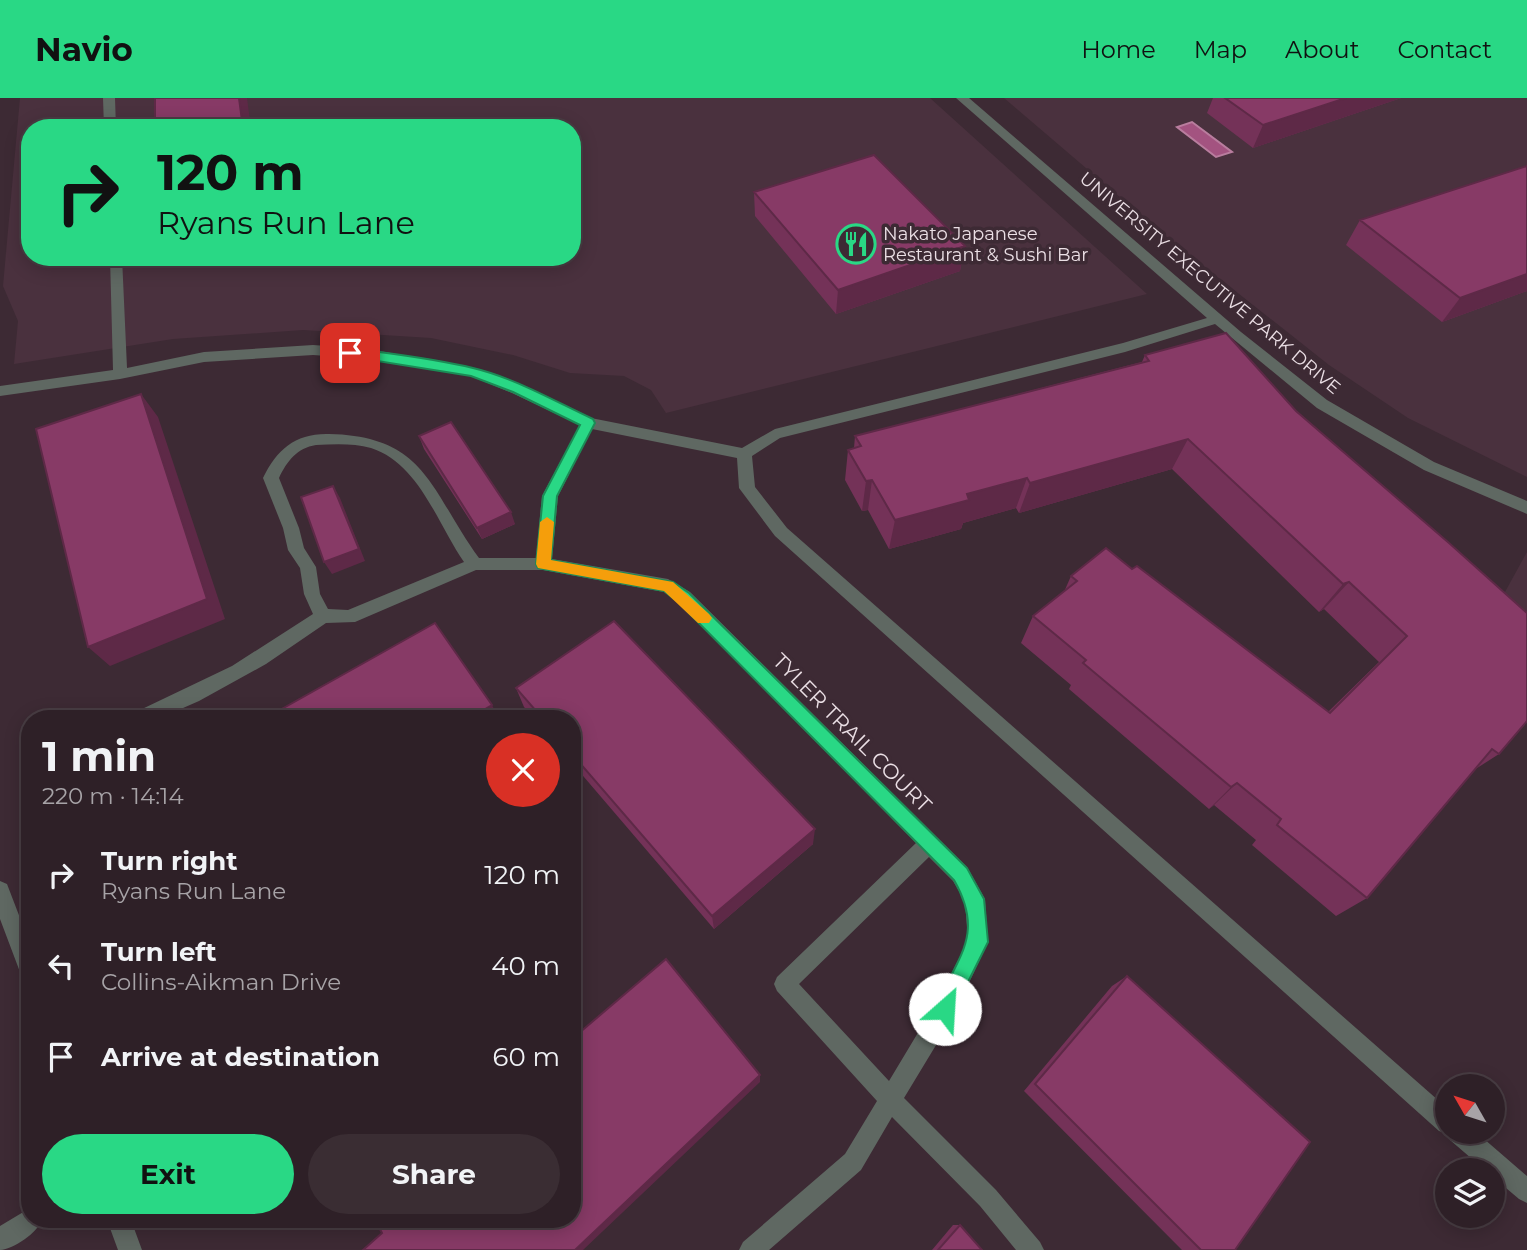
<!DOCTYPE html>
<html lang="en">
<head>
<meta charset="utf-8">
<style>
  body { margin:0; font-family:Montserrat,sans-serif; background:#3a2d33; color:#f1f3f6; height:100vh; display:flex; flex-direction:column; font-size:26px; white-space:nowrap }
  * { box-sizing:border-box; margin:0 }
  p { font-size:23px; color:#a7a3a7 }
  .icon { flex:none; width:38px; height:38px; fill:none; stroke:currentColor; stroke-width:2; stroke-linecap:round; stroke-linejoin:round }
  .map { position:relative; flex:1; overflow:hidden }
  .sheet { position:absolute; left:21px; top:612px; width:560px; height:518px; display:flex; flex-direction:column; background:#2e2027; border-radius:28px; box-shadow:0 4px 18px #0003,0 0 0 2px #493e44 }
  .sheet>* { flex:none }
  .banner { position:absolute; left:21px; top:21px; width:560px; height:147px; border-radius:28px; box-shadow:0 4px 18px #0003,0 0 0 2px #493e44; background:#29d885; color:#111; overflow:hidden }
  .needle { width:46px; rotate:309deg }
  .controls { position:absolute; left:1435px; top:976px; display:grid; gap:14px }
  .controls a { display:grid; place-items:center; width:70px; height:70px; border-radius:50%; background:#2e2027; box-shadow:0 4px 18px #0003,0 0 0 2px #493e44; font-size:35px }
  .pin { position:absolute; display:grid; place-items:center; width:60px; height:60px; color:#fff; margin:-30px; border-radius:14px; box-shadow:0 4px 10px #0006 }
  .me { position:absolute; width:77px; margin:-38px; rotate:26deg; stroke-linejoin:round; filter:drop-shadow(0 0 5px #0008) }
  .turn { display:flex; align-items:center; gap:24px; height:147px; padding:0 21px; font-size:32px }
  .turn .icon { width:91px; height:91px; stroke-width:2.5 }
  .turn b { display:block; font-size:49px; line-height:60px }
  .round { display:grid; place-items:center; flex:none; width:74px; height:74px; border-radius:37px; background:#3a2d33 }
  .head { display:flex; align-items:center; justify-content:space-between; height:119px; padding:0 21px }
  h1 { font-size:42px; font-weight:700; line-height:52px }
  .button { display:flex; gap:14px; margin-top:auto; padding:14px 21px }
  .button a { flex:1; height:80px; border-radius:42px; background:#29d885; color:#111; font-size:28px; font-weight:700; line-height:80px; text-align:center }
  .button a+a { background:#3a2d33; color:#f1f3f6 }
  ul { padding:0; list-style:none }
  li { display:flex; align-items:center; gap:21px; height:91px; padding:0 21px }
  li div { flex:1 }
  li b { display:block; font-size:26px }
  li em { font-style:normal }
  header { display:flex; align-items:center; gap:42px; box-sizing:border-box; height:98px; padding:0 35px; background:#29d885; color:#111 }
  header strong { font-size:33px }
  nav { display:flex; gap:38px; margin-inline-start:auto; font-size:24px }
  .map>svg:first-child { display:block }
  .built { fill:#4a313e; fill-rule:evenodd }
  .water { fill:#a35380; stroke:#b97d9e; stroke-width:2 }
  .lines { fill:none; stroke-linecap:round; stroke-linejoin:round }
  .minor { fill:#5f6862; fill-rule:evenodd }
  .wall { fill:#743258 }
  .shaded-wall { fill:#5e2947 }
  .building { fill:#873a66; stroke:#5e2947; stroke-width:2 }
  .route { fill:#29d885; stroke:#1b8c56; stroke-width:2 }
  .slow { fill:#f59e0b }
  .labels { text-anchor:middle; stroke-width:7; stroke-linejoin:round; paint-order:stroke }
  .far-poi-label { font-size:18px; fill:#ebdfe5; stroke:#3d2a34; text-anchor:start }
  .far-street-label { font-size:18px; fill:#ebdfe5; stroke:#3d2a34 }
  .street-label { font-size:21px; fill:#ebdfe5; stroke:#3d2a34 }
</style>
</head>
<body>
<header>
<strong>Navio</strong>
<nav><a>Home</a><a>Map</a><a>About</a><a>Contact</a></nav>
</header>
<div class="map">
<svg width="1527" height="1152" viewBox="0 0 1527 1152">
  <rect width="100%" height="100%" fill="#3d2a34"/>
  <path class="built" d="M20,0h910l217,196 -481,119 -15,-23 -27,-14 -54,-3 -57,-18 -82,-17 -128,-8 -130,9 -159,25 4,-43 -15,-35zM30,30h542v129h-542z
    M1004,0h523v379l-119,-59 -79,-53 -167,-132z
    M1527,454v88l-33,-28z"/>
  <path class="water" d="M1192,24l40,30 -16,5 -39,-30z"/>
  <g class="lines">
    <path class="minor" d="M103,0h12l1,30h-12z
      M956,0h13l272,234 86,68 107,62 93,39v13l-103,-44 -107,-62 -102,-84 -90,28 -345,86 -28,18 3,31 32,41 660,580v24h29l51,44v27l-8,-4 -26,-22v-6h-7l-36,-31 -2,-6 -9,-3 -664,-595 -36,-48 -2,-30 -145,-29 -34,67 -6,63 116,20 22,13 277,275 18,32 3,43 -35,75 -49,81 92,92 44,52 4,8h-28l-36,-44 -88,-89 -31,53 -92,80h-30l4,-8 102,-88 32,-53 -100,-110 -3,-7 3,-7 139,-134 -238,-241 -14,-10 -121,-22h-67l-121,52 -29,1 -60,41 -67,37 -41,18h-19l1,-9 92,-44 81,-52 -9,-20 -4,-26 -12,-18 -5,-22 -20,-50c14,-29 33,-45 66,-44 98,2 101,57 150,124h57l6,-62 38,-71 -68,-32 -41,-17 -102,-17 -56,-4 -109,7 -84,17 -120,17v-10l113,-16 -3,-113h12l5,111 77,-16 109,-7 56,4 109,20 44,16 69,33 151,30 33,-19 348,-86 84,-25zM316,347c18,-1 38,-2 55,3 48,15 67,77 93,114l-116,48 -20,-1 -8,-15 -4,-27 -12,-19 -5,-20 -20,-50c8,-17 18,-30 37,-33zM929,759l24,24 12,20 3,40 -31,60 -48,80 -90,-97z
      M0,783l7,3 23,60v39l-7,-3 -23,-61z
      M30,1110v12h12c-5,13 -28,29 -42,30v-24z
      M107,1122h24l11,30h-24z"/>
  </g>
  <path class="wall" d="M1213,0h188l-148,50 -46,-35z
    M754,94l211,54 -5,25 -124,43 -81,-98z
    M1360,122l167,71 -85,31 -96,-77z
    M1226,235l273,421 -25,16 -107,128 -31,18 -84,-71 4,-5 -42,-35 -5,4 -140,-120 2,-4 -50,-42 12,-27 31,-24 7,-16 61,-7 196,143 51,-50 -55,-53 -5,3 -147,-143 -153,44 -3,-5 -53,15 -2,6 -72,20 -21,-39 -6,1 -17,-31 3,-30 6,-2 1,-12 287,-74 3,-7z
    M419,338l96,88 -33,15 -58,-90z
    M516,590l297,156 -99,85 -142,-166v-44h-37l-11,-12z
    M1127,878l108,274h-53l-158,-159 88,-105z
    M953,1127h7l22,25h-50z"/>
  <path class="shaded-wall" d="M239,0h8l4,30h-8z
    M1346,0h55l-148,50 10,-23z
    M965,148l-5,25 -124,43 2,-24z
    M1527,176v17l-85,31 18,-24z
    M141,296l17,23 67,202 -115,47 -22,-19z
    M1188,341l-16,30 -153,44 11,-30z
    M1027,380l-11,30 -53,15 -2,6 -72,20 6,-29 72,-26z
    M872,382l-4,30 -6,1 4,-30z
    M333,388l7,12 25,63 -33,13 -8,-12z
    M511,414l4,12 -33,15 -5,-11z
    M1349,484l-25,27 -5,3 24,-28z
    M492,607l7,14h-31z
    M1237,685l-23,22 -5,4 22,-22z
    M815,731l-2,15 -99,85 -2,-13z
    M760,977v7l-177,168h-8z"/>
  <path class="building" d="M155,0h84l4,30h-88z
    M1225,0h121l-83,27z
    M874,57l91,91 -127,44 -84,-98z
    M1527,68v108l-67,24 -100,-78z
    M1226,235l70,78 153,132 78,70v108l-28,33 -7,-5 -125,149 -90,-73 4,-6 -44,-36 -6,4 -148,-124 3,-3 -53,-44 44,-35 -6,-5 35,-28 26,21 5,-3 193,147 77,-77 -58,-54 -6,2 -155,-145 -158,44 -3,-5 -60,16 2,6 -74,20 -23,-40 -6,1 -18,-31 13,-4 -6,-10 294,-75 -4,-6z
    M141,296l66,205 -119,48 -52,-218z
    M451,324l60,90 -34,16 -58,-92z
    M333,388l26,63 -35,13 -23,-65z
    M614,523l201,208 -103,87 -140,-162v-35h-29l-27,-31z
    M435,525l57,82 -24,14h-204z
    M666,861l94,116 -185,175h-212l19,-17 -7,-13h197v-181z
    M1127,878l183,166 -75,108h-34l-166,-166z
    M960,1127l22,25h-44z"/>
  <path class="route" d="M350,250c42,6 83,10 123,20 42,10 81,33 120,51l2,4 -38,73 -6,64 122,22 16,11 278,275 17,31 4,43 -37,74 -6,3 -7,-3 -3,-7c21,-51 51,-73 19,-129l-276,-278 -14,-11 -126,-23 -2,-4 7,-68 37,-71 -67,-33 -42,-16 -125,-20v-6z"/>
  <path class="slow" d="M547,419l7,5 -3,38 122,22 36,32 3,4 -3,5h-11l-34,-32 -126,-23 -2,-4 4,-42z"/>
  <defs>
    <g id="restaurant-ring" transform="scale(2.0125)"><circle r="9.5" fill="#3d2a34" stroke="#29d885" stroke-width="1.5"/><path d="M-5-6h1v4h1v-4h1v4h1v-4h1v5L-1.5 .5V6h-2V.5L-5-1ZM5-6V6H3V1.5H1.5Q1.5-4 5-6Z" fill="#29d885"/></g>
  </defs>
  <g fill-rule="evenodd">
    <use href="#restaurant-ring" x="856" y="146"/>
  </g>
  <g class="labels">
    <g class="far-poi-label">
      <text x="883" y="142">Nakato Japanese<tspan x="883" dy="21">Restaurant &amp; Sushi Bar</tspan></text>
    </g>
    <g class="far-street-label">
      <text transform="translate(1210 185) rotate(40)" y="6">UNIVERSITY EXECUTIVE PARK DRIVE</text>
    </g>
    <g class="street-label">
      <text transform="translate(852 635) rotate(45)" y="7">TYLER TRAIL COURT</text>
    </g>
  </g>
</svg>
<div class="controls">
<a><svg class="needle" viewBox="-14 -14 28 28"><path d="M0-13l5 13h-10z" fill="#e53935"/><path d="M0 13l5-13h-10z" fill="#a7a3a7"/></svg></a>
<a><svg class="icon" aria-label="layers" viewBox="0 0 24 24"><path d="M12 4l9 5-9 5-9-5zM3 14l9 5 9-5"/></svg></a>
</div>
<div class="pin" style="left:350px;top:255px;background:#d93025"><svg class="icon" aria-label="arrive" viewBox="0 0 24 24"><path d="M6 21V4h12l-3 4 3 4H6"/></svg></div>
<svg class="me" style="left:945px;top:911px" viewBox="-20 -20 40 40"><circle r="19" fill="#fff"/><path d="M0-13L10 11 0 6-10 11z" fill="#29d885"/></svg>
<div class="banner">
<div class="turn"><svg class="icon" aria-label="right" viewBox="0 0 24 24"><path d="M7 20v-9h11M14 6l5 5-5 5"/></svg><div><b>120 m</b>Ryans Run Lane</div></div>
</div>
<section class="sheet">
<div class="head"><div><h1>1 min</h1><p>220 m · 14:14</p></div><a class="round" style="background:#d93025;color:#fff"><svg class="icon" aria-label="close" viewBox="0 0 24 24"><path d="M6 6l12 12M18 6L6 18"/></svg></a></div>
<ul>
<li><svg class="icon" aria-label="right" viewBox="0 0 24 24"><path d="M7 20v-9h11M14 6l5 5-5 5"/></svg><div><b>Turn right</b><p>Ryans Run Lane</p></div><em>120 m</em></li>
<li><svg class="icon" aria-label="left" viewBox="0 0 24 24"><path d="M17 20v-9H6M10 6l-5 5 5 5"/></svg><div><b>Turn left</b><p>Collins-Aikman Drive</p></div><em>40 m</em></li>
<li><svg class="icon" aria-label="arrive" viewBox="0 0 24 24"><path d="M6 21V4h12l-3 4 3 4H6"/></svg><div><b>Arrive at destination</b></div><em>60 m</em></li>
</ul>
<div class="button"><a>Exit</a><a>Share</a></div>
</section>
</div>
</body>
</html>
